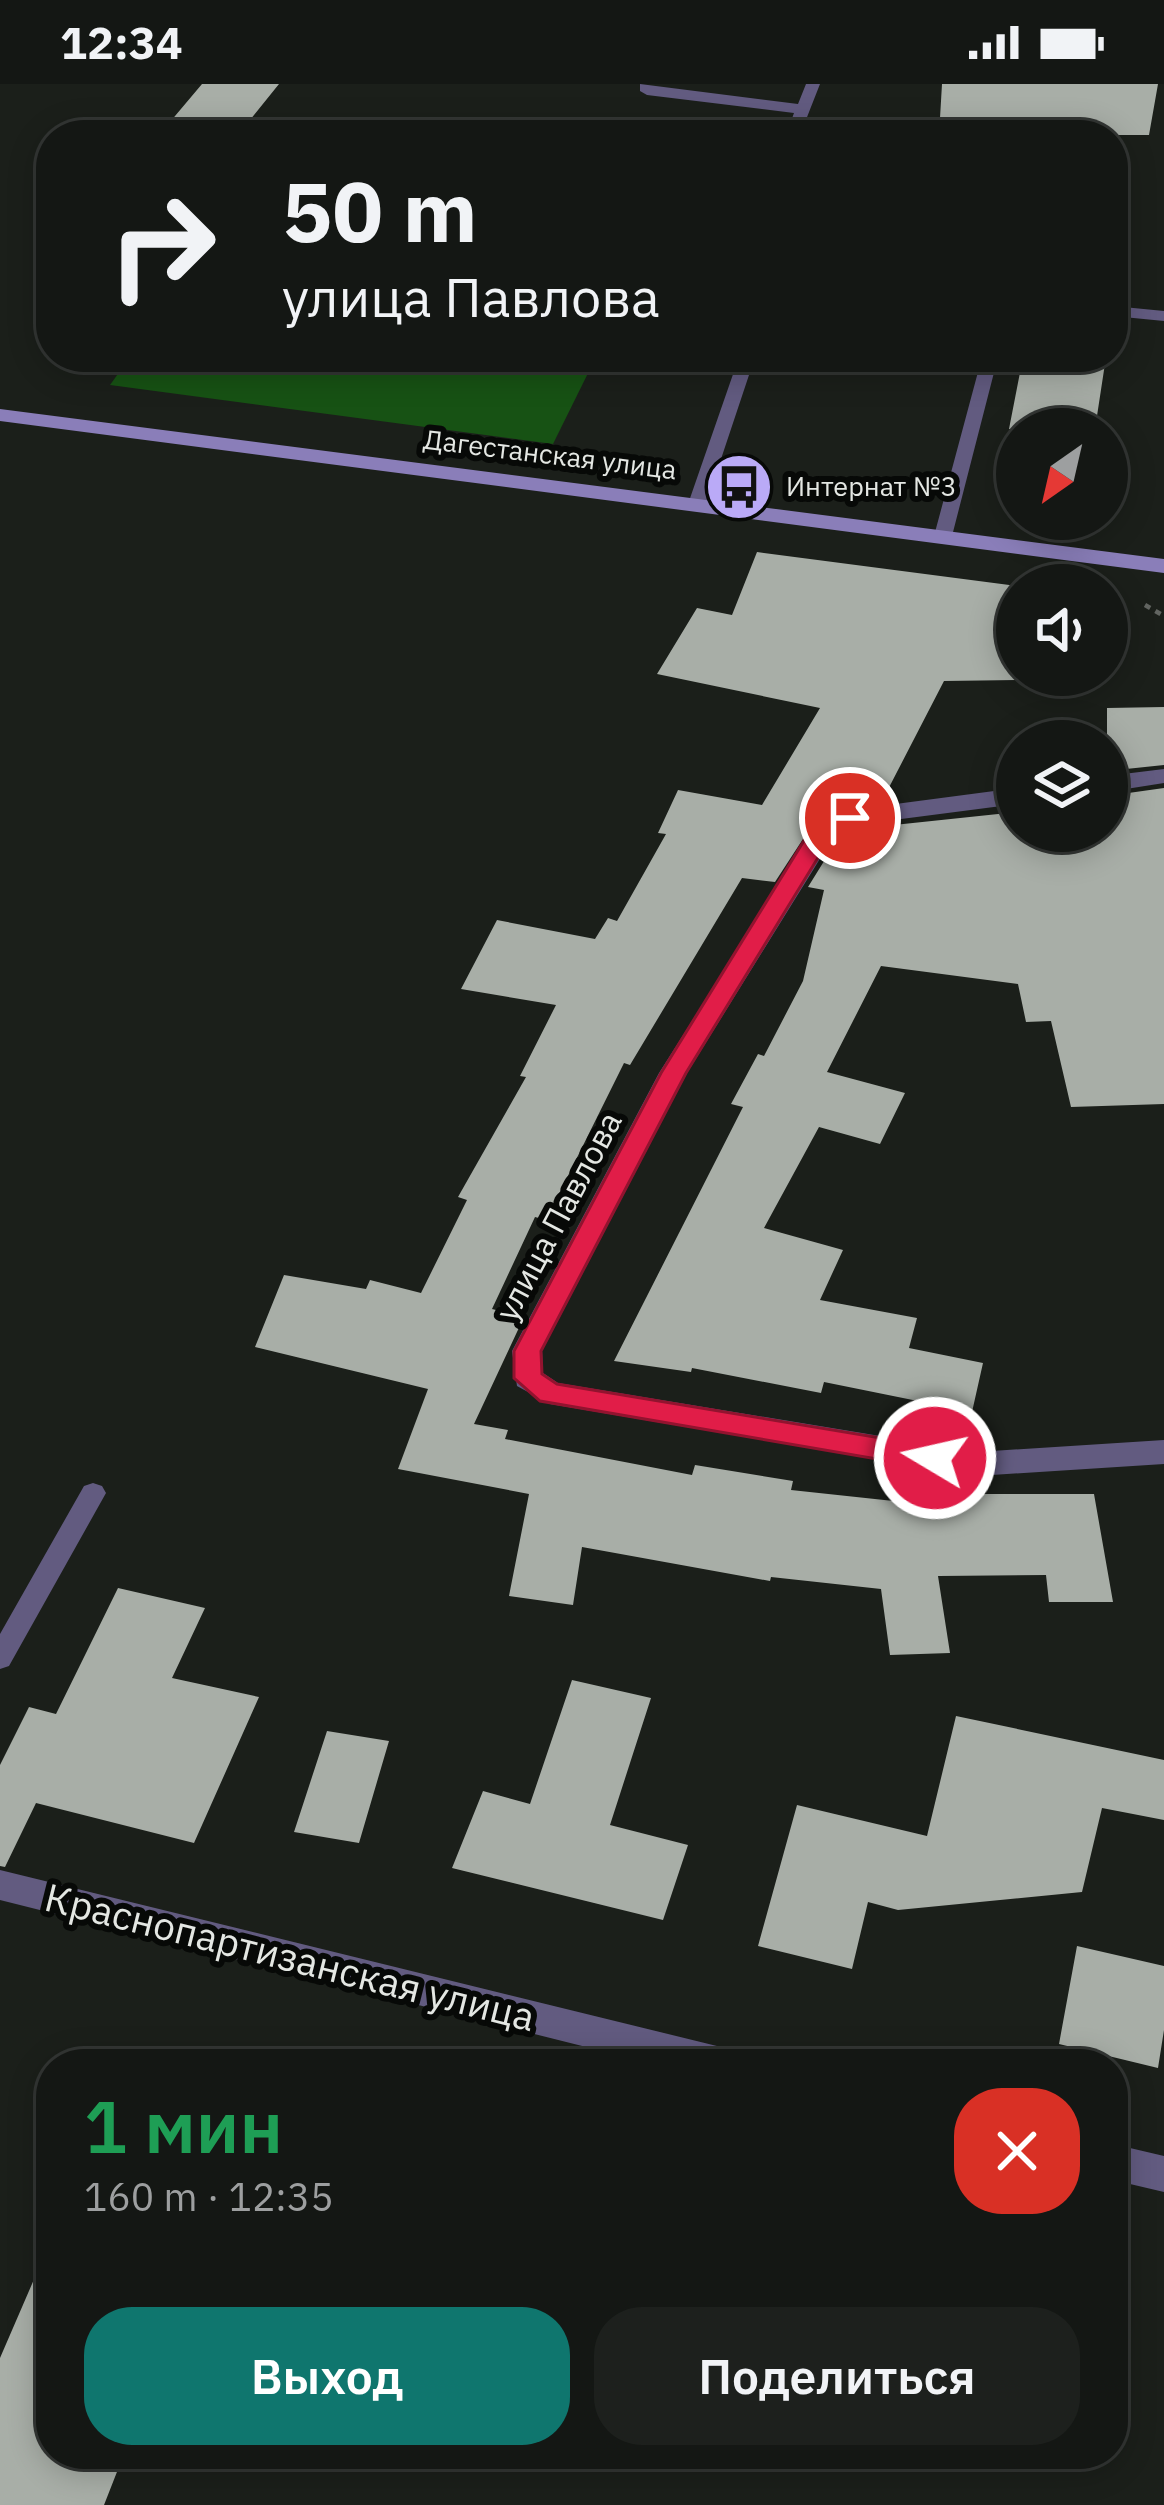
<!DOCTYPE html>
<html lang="ru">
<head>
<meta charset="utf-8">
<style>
  body { margin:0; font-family:"IBM Plex Sans",sans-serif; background:#1d201d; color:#f1f3f6; height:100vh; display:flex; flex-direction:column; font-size:45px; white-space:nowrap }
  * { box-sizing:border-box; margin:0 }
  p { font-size:39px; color:#9d9fa0 }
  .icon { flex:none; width:66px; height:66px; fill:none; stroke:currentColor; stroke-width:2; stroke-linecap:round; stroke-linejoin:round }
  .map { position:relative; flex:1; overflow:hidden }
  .drawer { position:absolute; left:36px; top:1965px; width:1092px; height:420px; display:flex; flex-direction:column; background:#141714; border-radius:48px; box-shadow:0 6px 30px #0003,0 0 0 3px #333634 }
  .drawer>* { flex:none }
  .guide { position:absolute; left:36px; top:36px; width:1092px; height:252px; border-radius:48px; box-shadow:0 6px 30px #0003,0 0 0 3px #333634; background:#141714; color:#f1f3f6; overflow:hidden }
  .needle { width:78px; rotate:214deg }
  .tools { position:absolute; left:996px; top:324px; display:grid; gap:24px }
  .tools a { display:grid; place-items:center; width:132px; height:132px; border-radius:50%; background:#141714; box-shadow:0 6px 30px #0003,0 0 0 3px #333634; font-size:60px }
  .pin { position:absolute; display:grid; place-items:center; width:102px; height:102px; color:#fff; margin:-51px; border:6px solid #fff; border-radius:50%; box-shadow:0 3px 12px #0007 }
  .me { position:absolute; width:132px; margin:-66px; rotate:279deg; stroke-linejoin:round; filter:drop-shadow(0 0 9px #0008) }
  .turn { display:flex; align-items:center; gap:42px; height:252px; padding:0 48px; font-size:54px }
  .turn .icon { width:156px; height:156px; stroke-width:2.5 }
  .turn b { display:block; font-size:84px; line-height:102px }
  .round { display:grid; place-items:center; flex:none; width:126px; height:126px; border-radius:48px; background:#1d201d }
  .summary { display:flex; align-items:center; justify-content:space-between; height:204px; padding:0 48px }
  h1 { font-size:72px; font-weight:600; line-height:90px; color:#1e9e55 }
  .primary-button { display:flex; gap:24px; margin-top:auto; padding:24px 48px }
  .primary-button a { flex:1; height:138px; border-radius:48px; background:#0f766e; color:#fff; font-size:48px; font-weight:600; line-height:138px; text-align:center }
  .primary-button a+a { background:#1d201d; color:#f1f3f6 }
  .status { display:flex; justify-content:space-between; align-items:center; height:84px; padding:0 60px; background:#141714; direction:ltr }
  .status svg { height:33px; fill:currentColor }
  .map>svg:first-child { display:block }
  .green { fill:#175214 }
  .building { fill:#a8aea7 }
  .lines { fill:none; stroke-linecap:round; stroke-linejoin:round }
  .path { stroke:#626561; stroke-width:4.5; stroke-dasharray:6 6; stroke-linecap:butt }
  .lane { fill:#625b80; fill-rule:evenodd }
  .street { fill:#625b80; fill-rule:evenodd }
  .secondary { fill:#8a7eb9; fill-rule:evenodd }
  .route { fill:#e11d48; stroke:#92132f; stroke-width:3 }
  .labels { text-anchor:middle; stroke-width:12; stroke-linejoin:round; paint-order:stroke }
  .far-street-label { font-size:27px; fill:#e4e7e3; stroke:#070907 }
  .far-poi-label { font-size:27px; fill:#e4e7e3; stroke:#070907; text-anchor:start }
  .street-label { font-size:33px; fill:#e4e7e3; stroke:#070907 }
  .near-street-label { font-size:39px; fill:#e4e7e3; stroke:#070907 }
</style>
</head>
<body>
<div class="status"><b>12:34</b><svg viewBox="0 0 49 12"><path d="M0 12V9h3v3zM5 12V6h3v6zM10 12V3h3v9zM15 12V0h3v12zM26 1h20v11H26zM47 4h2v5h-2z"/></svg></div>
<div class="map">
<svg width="1164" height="2421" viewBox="0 0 1164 2421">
  <rect width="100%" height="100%" fill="#1b1f1a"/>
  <path class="green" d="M130,273h466l-43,87 -443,-59z"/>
  <path class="building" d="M202,0h77l-41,51h-79z
    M942,0h216l-9,51h-210z
    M1023,273h83l-11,72h-86z
    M757,468l260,34v94l-73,1 -62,120 -33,5 -33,13 -41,63 -33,-4 -112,187 -6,-2 -78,157 -11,-3 -43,92 32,8 -50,107 34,6 -3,9 187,36 3,-10 98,16 -2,9 177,19 -2,-15h128l19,108h-64l-3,-27 -108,1 12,77 -60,2 -9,-66 -110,-12 -1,4 -188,-34 -9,58 -64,-9 20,-102 -131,-25 30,-80 -173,-42 29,-72 82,14 4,-9 51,13 46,-93 -9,-3 68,-120 -6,-1 36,-71 -95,-16 36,-69 98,19 13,-21 9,3 49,-87 -8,-1 20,-43 84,15 58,-97 -163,-34 40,-66 35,7z
    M1164,623v58l-57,6v-63z
    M1164,704v316l-93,3 -20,-86 -25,1 -8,-38 -137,-18 -54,106 78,21 -25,51 -61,-17 -55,101 79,22 -23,50 97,18 -8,30 74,15 -11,49 -148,-30 -3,11 -129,-25 -1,4 -77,-11 129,-254 -12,-3 27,-50 6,2 39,-75 21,-91 -16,-3 31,-50 17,-8 161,-17v19h90v-35z
    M118,1504l87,20 -33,70 87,19 -65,146 -158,-40 -31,64 -5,-1v-101l29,-58 27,7z
    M572,1596l79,18 -41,127 78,20 -25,75 -211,-52 31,-77 47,13z
    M956,1632l208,44v60l-62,-12 -20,84 -184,18 -30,-8 -16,67 -94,-23 39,-141 130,31z
    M327,1647l62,10 -30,102 -65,-11z
    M1077,1862l87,20v64l-6,38 -99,-24z
    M51,2156v214h73l-20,51h-104v-147z"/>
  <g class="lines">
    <path class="path" d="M1145,521l19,11"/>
    <path class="lane" d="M640,0l158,20 8,-20h14l-20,51h-14l8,-22 -147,-18 -7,-4z
      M1113,222l51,5v10l-51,-5z
      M739,273h16l-49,147 -3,4h-12l-3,-4z
      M982,273h16l-46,179 -9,5 -9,-5z
      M93,1399l9,3 4,7 -97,173 -9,3v-35l84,-148z"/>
    <path class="street" d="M1164,685v14l-57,9v-16z
      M1017,704v16l-162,21 -19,8 -149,240 -145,278 1,22 15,10 419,69 187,-12v24l-187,12 -427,-72 -33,-18 -5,-35 147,-278 159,-250 32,-13z
      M0,1786l721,177 13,5 6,12h-86l-654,-164z
      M1113,2060l51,12v36l-51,-12z"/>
    <path class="secondary" d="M0,325l1164,150v14l-1164,-152z"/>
  </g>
  <path class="route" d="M850,727l12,7 -27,14 -8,11 -141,230 -145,278 1,23 15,10 378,63 14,11 -14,11 -395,-68 -26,-23v-27l147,-278 144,-234 13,-17z"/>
  <defs>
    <g id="bus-disc" transform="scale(3.45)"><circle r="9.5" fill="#baaaf7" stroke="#070907"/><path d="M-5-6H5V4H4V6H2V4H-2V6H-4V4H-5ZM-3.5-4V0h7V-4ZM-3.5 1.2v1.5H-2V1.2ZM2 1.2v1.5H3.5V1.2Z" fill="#111"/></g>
  </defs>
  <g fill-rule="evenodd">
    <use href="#bus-disc" x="739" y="403"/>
  </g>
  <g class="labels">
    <g class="far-street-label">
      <text transform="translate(550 371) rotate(7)" y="9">Дагестанская улица</text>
    </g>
    <g class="far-poi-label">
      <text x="786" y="412">Интернат №3</text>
    </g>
    <g class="street-label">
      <text transform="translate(558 1132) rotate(-62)" y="12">улица Павлова</text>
    </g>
    <g class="near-street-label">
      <text transform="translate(290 1873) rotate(14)" y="14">Краснопартизанская улица</text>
    </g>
  </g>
</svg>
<div class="tools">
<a><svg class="needle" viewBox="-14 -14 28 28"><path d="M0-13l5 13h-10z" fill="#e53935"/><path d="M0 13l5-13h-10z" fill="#9d9fa0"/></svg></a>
<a><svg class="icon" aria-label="sound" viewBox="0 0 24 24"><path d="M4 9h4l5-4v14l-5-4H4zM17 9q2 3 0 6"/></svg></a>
<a><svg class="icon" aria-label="layers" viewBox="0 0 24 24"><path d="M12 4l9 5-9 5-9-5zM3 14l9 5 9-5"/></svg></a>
</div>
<div class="pin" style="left:850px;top:734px;background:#d93025"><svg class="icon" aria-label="arrive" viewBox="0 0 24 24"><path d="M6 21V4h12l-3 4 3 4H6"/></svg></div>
<svg class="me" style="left:935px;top:1374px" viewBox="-20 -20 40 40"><circle r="17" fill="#e11d48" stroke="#fff" stroke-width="3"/><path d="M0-11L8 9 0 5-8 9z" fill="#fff"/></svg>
<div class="guide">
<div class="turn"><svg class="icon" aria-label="right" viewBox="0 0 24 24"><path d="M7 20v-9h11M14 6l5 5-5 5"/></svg><div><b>50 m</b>улица Павлова</div></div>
</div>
<section class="drawer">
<div class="summary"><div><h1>1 мин</h1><p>160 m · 12:35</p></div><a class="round" style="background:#d93025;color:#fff"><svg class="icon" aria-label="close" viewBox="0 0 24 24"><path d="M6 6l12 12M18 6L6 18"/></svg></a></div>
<div class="primary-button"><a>Выход</a><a>Поделиться</a></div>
</section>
</div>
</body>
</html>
